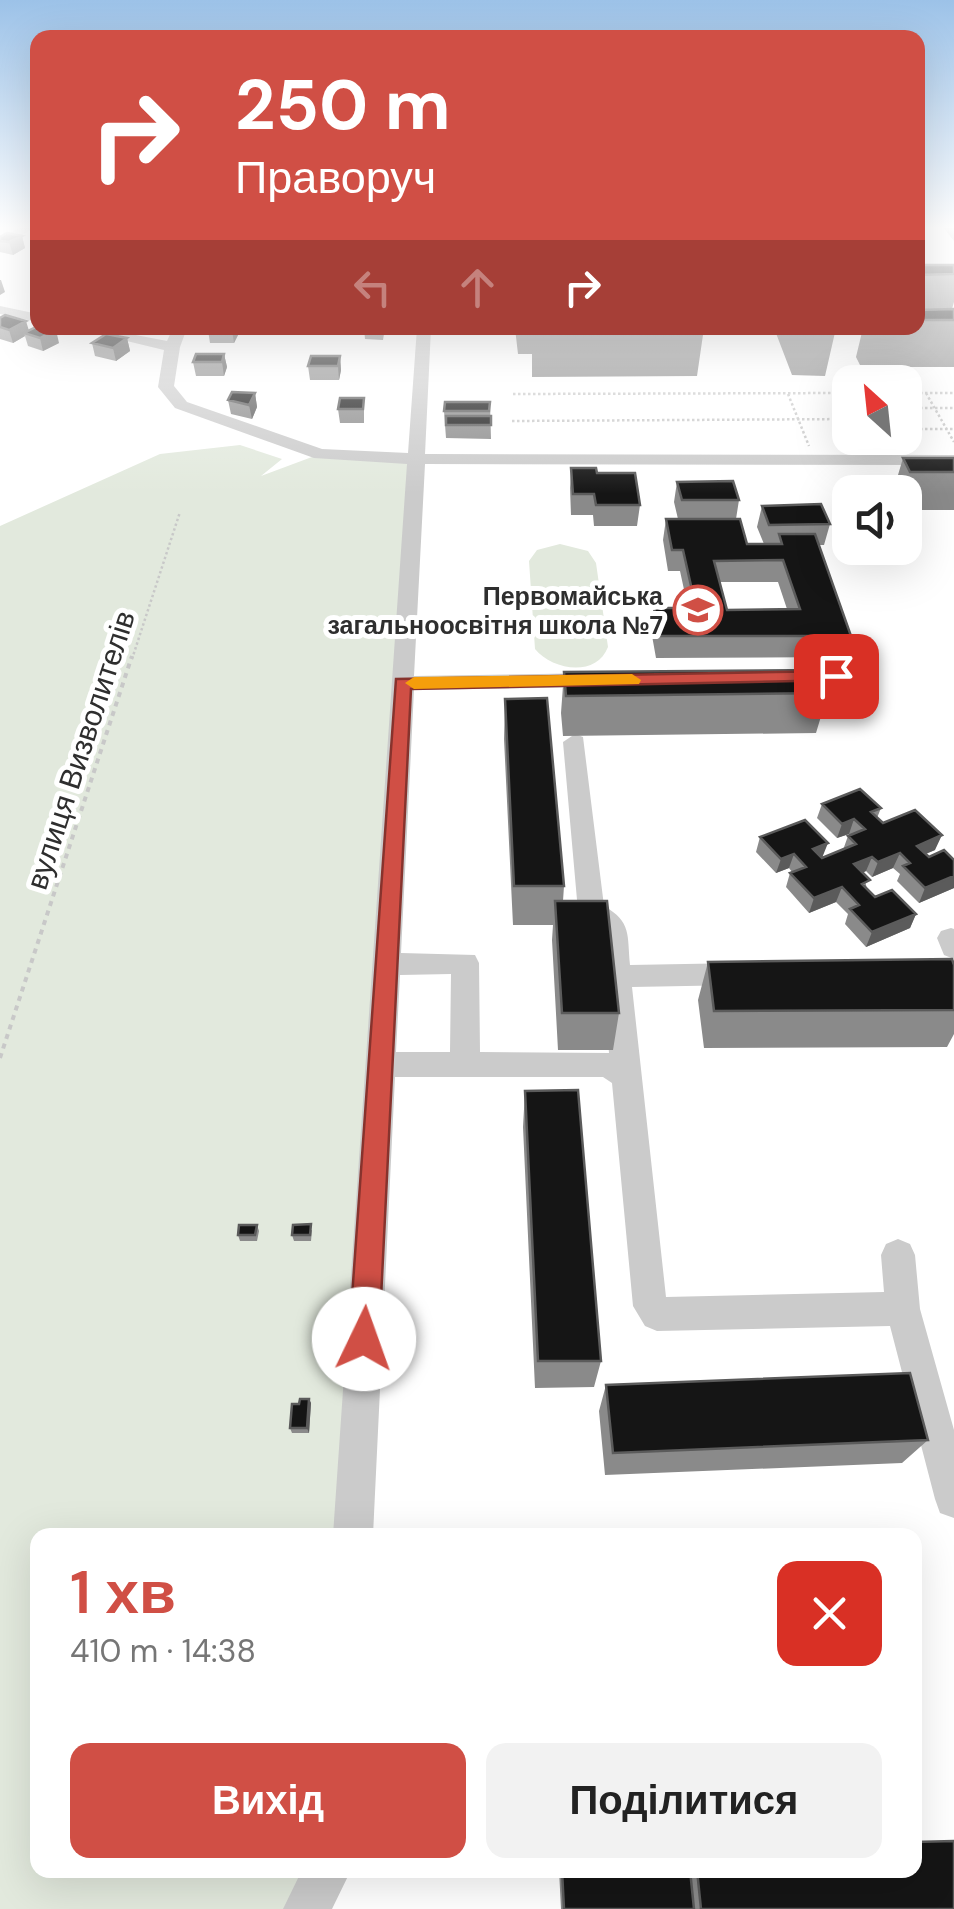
<!DOCTYPE html>
<html lang="uk">
<head>
<meta charset="utf-8">
<style>
  body { margin:0; font-family:"DM Sans",sans-serif; background:#f2f2f2; color:#222; height:100vh; display:flex; flex-direction:column; font-size:38px; white-space:nowrap }
  * { box-sizing:border-box; margin:0 }
  p { font-size:32px; color:#767676 }
  .icon { flex:none; width:55px; height:55px; fill:none; stroke:currentColor; stroke-width:2; stroke-linecap:round; stroke-linejoin:round }
  .map { position:relative; flex:1; overflow:hidden }
  .panel { position:absolute; left:30px; top:1528px; width:892px; height:350px; display:flex; flex-direction:column; background:#fff; border-radius:20px; box-shadow:0 10px 40px #0002 }
  .panel>* { flex:none }
  .banner { position:absolute; left:30px; top:30px; width:895px; height:305px; border-radius:20px; box-shadow:0 10px 40px #0002; background:#d04f45; color:#fff; overflow:hidden }
  .needle { width:65px; rotate:333deg }
  .controls { position:absolute; left:832px; top:365px; display:grid; gap:20px }
  .controls a { display:grid; place-items:center; width:90px; height:90px; border-radius:20px; background:#fff; box-shadow:0 10px 40px #0002; font-size:50px }
  .pin { position:absolute; display:grid; place-items:center; width:85px; height:85px; color:#fff; margin:-42px; border-radius:20px; box-shadow:0 5px 15px #0006 }
  .me { position:absolute; width:110px; margin:-55px; rotate:3deg; stroke-linejoin:round; filter:drop-shadow(0 0 8px #0008) }
  .turn { display:flex; align-items:center; gap:35px; height:210px; padding:0 40px; font-size:45px }
  .turn .icon { width:130px; height:130px; stroke-width:2.5 }
  .turn b { display:block; font-size:70px; line-height:85px }
  .lanes { display:flex; align-items:center; height:95px; padding:0 40px; background:#0003; justify-content:center; gap:50px; direction:ltr }
  .lanes .off { opacity:.35 }
  .round { display:grid; place-items:center; flex:none; width:105px; height:105px; border-radius:20px; background:#f2f2f2 }
  .headline { display:flex; align-items:center; justify-content:space-between; height:170px; padding:0 40px }
  h1 { font-size:60px; font-weight:600; line-height:75px; color:#d04f45 }
  .cta { display:flex; gap:20px; margin-top:auto; padding:20px 40px }
  .cta a { flex:1; height:115px; border-radius:20px; background:#d04f45; color:#fff; font-size:40px; font-weight:600; line-height:115px; text-align:center }
  .cta a+a { background:#f2f2f2; color:#222 }
  .map>svg:first-child { display:block }
  .green { fill:#e2e9dd }
  .lines { fill:none; stroke-linecap:round; stroke-linejoin:round }
  .path-far1 { stroke:#c8c8c8; stroke-width:2.5; stroke-dasharray:2.5 2.5; stroke-linecap:butt }
  .path { stroke:#c8c8c8; stroke-width:4; stroke-dasharray:5 5; stroke-linecap:butt }
  .minor { fill:#cbcbcb; fill-rule:evenodd }
  .wall { fill:#8a8a8a; fill-rule:evenodd }
  .shaded-wall { fill:#5b5b5b }
  .building { fill:#151515; stroke:#5b5b5b; stroke-width:2.5; fill-rule:evenodd }
  .route { fill:#d04f45; stroke:#87332d; stroke-width:2.5 }
  .slow { fill:#f59e0b }
  .labels { text-anchor:middle; stroke-width:10; stroke-linejoin:round; paint-order:stroke }
  .far-poi-label { font-size:25px; font-weight:bold; fill:#2e2e2e; stroke:#fff; text-anchor:end }
  .street-label { font-size:30px; fill:#2e2e2e; stroke:#fff }
</style>
</head>
<body>
<div class="map">
<svg width="954" height="1909" viewBox="0 0 954 1909">
  <rect width="100%" height="100%" fill="#fff"/>
  <path class="green" d="M240,445l42,14 -21,17 59,-22 96,5 -63,1076h-315v335h290l-22,39h-306v-1383l160,-72z
    M560,544l28,7 8,12 12,84c-12,31 -56,23 -73,2l-6,-88 8,-11z"/>
  <g class="lines">
    <path class="path-far1" d="M905,393h49
      M926,393l28,49
      M513,394l337,-1
      M788,394l21,52
      M905,408h49
      M512,421l338,-2
      M905,429h49
      M132,659l48,-147"/>
    <path class="path" d="M0,1058l132,-402"/>
    <path class="minor" d="M21,227h16l-37,20v-9z
      M0,306l38,8v8l-38,-8z
      M73,328h26l68,13 6,-13h14l-7,19 -6,39 13,16 135,47 86,4 9,-125h14l-6,126 529,1v10l-529,-1 -11,212 187,-3 11,7 -11,7 -187,3 -13,263 74,2 4,8 1,89 129,1 -10,-125 -17,-10 -4,-7 -15,-169 12,-8 8,3 21,169c28,16 23,29 26,59l110,-2 10,3 4,8 -4,8 -10,3 -108,2 34,310 218,-5 -3,-37 5,-11 12,-5 12,5 5,11 5,54 34,121v88l-14,-5 -5,-14 -45,-173 -233,5 -12,-5 -12,-20 -21,-223 -9,-6h-208l-22,458h-40l74,-1071 -93,-6 -139,-50 -17,-21 6,-37zM451,974l-1,78h-54l4,-77z
      M789,670h47l11,7 -11,7 -55,-2 -3,-5 3,-5z
      M951,928l3,1v30l-10,-4 -7,-17 4,-7z
      M302,1870h49l-19,39h-49z"/>
  </g>
  <path class="wall" d="M943,227h11v14z
    M22,236l3,12 -12,7 -13,-3v-15z
    M918,265h36v37l-2,7h2v58h-93l-5,-10 7,-29h55z
    M0,318l29,12 30,13 -16,8 -15,-5 -3,-10 -12,7 -13,-4z
    M236,328l2,7 -4,8h-24l-2,-13z
    M364,328h21l-2,12 -18,-1z
    M515,328h189l-7,48 -165,1v-23h-14z
    M774,328h62l-11,48 -33,-1z
    M127,338l3,13 -14,10 -21,-5 -3,-13z
    M224,354l3,13 -3,9h-28l-3,-14z
    M340,356l1,14 -2,10h-29l-2,-14z
    M255,393l2,14 -5,12 -21,-5 -3,-14z
    M364,398v25h-24l-2,-14z
    M490,402l1,37 -45,-1 -2,-27z
    M903,458h51v52h-49v-18h-12z
    M571,468l26,5 43,32 -3,21h-43l-1,-11h-22l-1,-27z
    M677,482l62,18 -3,19 11,25h17l-7,-17 5,-21 68,18 -6,21h-6l33,91 -7,21 -188,1 -5,-28 3,-22h34l-8,-37h-12l-5,-31 3,-21h12l-4,-17zM720,582h58l9,27 -60,1z
    M564,672l264,21 -12,40 -253,3 -2,-23z
    M505,699l59,187 -1,15 56,112 -6,37h-55l-6,-110 1,-15h-40l-9,-186z
    M822,804l59,4 -4,10 6,5 52,27 -9,4 3,3 25,3v28l-35,15 -22,-22 3,-7 -7,-6 -21,9 -6,-6 -3,2 4,16 8,8 41,17 -6,14 -44,19 -21,-23 3,-10 -12,-12 -27,11 -23,-26 4,-14 2,-1 -3,-4 -13,5 -20,-21 4,-15 62,21 21,-8 5,-14 2,-1 -1,-1 -12,4 -20,-20z
    M708,962l246,3v69l-7,13 -243,1 -6,-48z
    M525,1091l76,270 -7,26 -59,1 -12,-261z
    M257,1225l2,6 -2,10h-17l-2,-6z
    M312,1230l-1,11h-17l-2,-6z
    M606,1385l322,55 -26,23 -297,12 -6,-64z
    M309,1399l2,4 -2,30h-17l-2,-5 9,-24z
    M559,1870h356l39,39h-393z"/>
  <path class="shaded-wall" d="M22,236l3,12 -12,7 -4,-13z
    M0,280h1l4,12 -5,3z
    M26,321l4,13 -6,-1 1,3 -12,7 -4,-13z
    M233,328h3l2,7 -4,8 -2,-13z
    M56,330l3,13 -16,8 -3,-13z
    M127,338l3,13 -14,10 -3,-13z
    M224,354l3,13 -3,9 -2,-14z
    M340,356l1,14 -2,10 -1,-14z
    M255,393l2,14 -5,12 -3,-14z
    M854,819l-5,15 -12,4 5,-14z
    M942,835l-7,15 -25,10 7,-14z
    M828,843l-6,15 -14,5 5,-14z
    M900,853l-7,15 -21,9 6,-15z
    M794,854l-5,14 -13,5 5,-14z
    M872,857l-6,14 -17,7 5,-14z
    M954,876v12l-35,15 6,-15z
    M842,887l-6,15 -27,11 5,-15z
    M916,914l-6,14 -44,19 6,-15z
    M309,1399l2,4 -2,30 -2,-5z"/>
  <path class="building" d="M7,233l15,3 -13,6 -9,-1v-4z
    M918,265h36v9l-36,1z
    M954,309v11h-36v-10z
    M5,315l21,6 -17,9 -9,-3v-9z
    M38,326v2h10l8,2 -16,8 -16,-5z
    M209,328h24l-1,2h-24z
    M534,328h170l-170,2z
    M106,334l21,4 -14,10 -21,-5z
    M196,354h28l-2,8h-29z
    M311,356h29l-2,10h-30z
    M232,392l23,1 -6,12 -21,-5z
    M340,398h24l-1,11h-25z
    M445,402h45l-1,9h-45z
    M446,416h45v9h-45z
    M903,458h51v14h-44z
    M571,468h25l1,5h38l5,32h-44l-2,-11h-21z
    M733,481l6,19h-57l-5,-18z
    M821,504l9,20 -61,1 -7,-19z
    M666,519h74l7,25h35l-3,-10h36l36,102h-192l-5,-28h42l-13,-58h-11zM783,560l17,49 -73,1 -13,-49z
    M820,670l8,23 -262,3 -2,-24z
    M547,698l17,188h-50l-9,-187z
    M860,789l21,19 -10,4 12,11 32,-13 27,25 -25,11 12,11 15,-7 10,10v16l-29,12 -22,-22 7,-3 -10,-10 -22,9 -6,-5 -18,7 16,16 -8,4 13,13 17,-7 24,24 -44,18 -22,-23 9,-4 -17,-18 -28,11 -24,-25 16,-6 -12,-13 -13,5 -21,-22 45,-17 23,23 -15,6 9,9 34,-14 -8,-8 17,-7 -11,-10 -12,5 -20,-20z
    M555,901h52l12,112h-57z
    M952,959l2,6v45l-240,1 -6,-49z
    M578,1090l23,271h-63l-13,-270z
    M311,1224l-1,11h-18l1,-10z
    M239,1225h18l-2,10h-17z
    M910,1373l18,67 -315,13 -7,-68z
    M300,1399h9l-2,29h-17l2,-24h7z
    M609,1533v2l-62,-1z
    M954,1841v68h-253l-4,-39h218v-28z
    M562,1870h128l4,39h-130z"/>
  <linearGradient id="sky" x2="0" y2="1"><stop stop-color="#9cc2e8"/><stop offset="0.46" stop-color="#fff"/><stop offset="1" stop-color="#fff" stop-opacity="0"/></linearGradient>
  <rect width="954" height="494" fill="url(#sky)"/>
  <path class="route" d="M836,671l9,5 -3,4 -431,9 -32,650 -5,10 -10,4 -10,-4 -5,-10 47,-660z"/>
  <path class="slow" d="M632,674l9,6 -2,4 -225,5 -9,-6 9,-6z"/>
  <defs>
    <g id="school-ring" transform="scale(2.5)"><circle r="9.5" fill="#fff" stroke="#d04f45" stroke-width="1.5"/><path d="M0-5L7-2L0 1L-7-2ZM-4 1L0 2.5L4 1V4Q0 6-4 4Z" fill="#d04f45"/></g>
  </defs>
  <g fill-rule="evenodd">
    <use href="#school-ring" x="698" y="610"/>
  </g>
  <g class="labels">
    <g class="far-poi-label">
      <text x="663" y="605">Первомайська<tspan x="663" dy="29">загальноосвітня школа №7</tspan></text>
    </g>
    <g class="street-label">
      <text transform="translate(81 750) rotate(-72)" y="10">вулиця Визволителів</text>
    </g>
  </g>
</svg>
<div class="controls">
<a><svg class="needle" viewBox="-14 -14 28 28"><path d="M0-13l5 13h-10z" fill="#e53935"/><path d="M0 13l5-13h-10z" fill="#767676"/></svg></a>
<a><svg class="icon" aria-label="sound" viewBox="0 0 24 24"><path d="M4 9h4l5-4v14l-5-4H4zM17 9q2 3 0 6"/></svg></a>
</div>
<div class="pin" style="left:836px;top:676px;background:#d93025"><svg class="icon" aria-label="arrive" viewBox="0 0 24 24"><path d="M6 21V4h12l-3 4 3 4H6"/></svg></div>
<svg class="me" style="left:364px;top:1339px" viewBox="-20 -20 40 40"><circle r="19" fill="#fff"/><path d="M0-13L10 11 0 6-10 11z" fill="#d04f45"/></svg>
<div class="banner">
<div class="turn"><svg class="icon" aria-label="right" viewBox="0 0 24 24"><path d="M7 20v-9h11M14 6l5 5-5 5"/></svg><div><b>250 m</b>Праворуч</div></div>
<div class="lanes"><svg class="icon off" aria-label="left" viewBox="0 0 24 24"><path d="M17 20v-9H6M10 6l-5 5 5 5"/></svg><svg class="icon off" aria-label="ahead" viewBox="0 0 24 24"><path d="M12 20V5M6 11l6-6 6 6"/></svg><svg class="icon" aria-label="right" viewBox="0 0 24 24"><path d="M7 20v-9h11M14 6l5 5-5 5"/></svg></div>
</div>
<section class="panel">
<div class="headline"><div><h1>1 хв</h1><p>410 m · 14:38</p></div><a class="round" style="background:#d93025;color:#fff"><svg class="icon" aria-label="close" viewBox="0 0 24 24"><path d="M6 6l12 12M18 6L6 18"/></svg></a></div>
<div class="cta"><a>Вихід</a><a>Поділитися</a></div>
</section>
</div>
</body>
</html>
